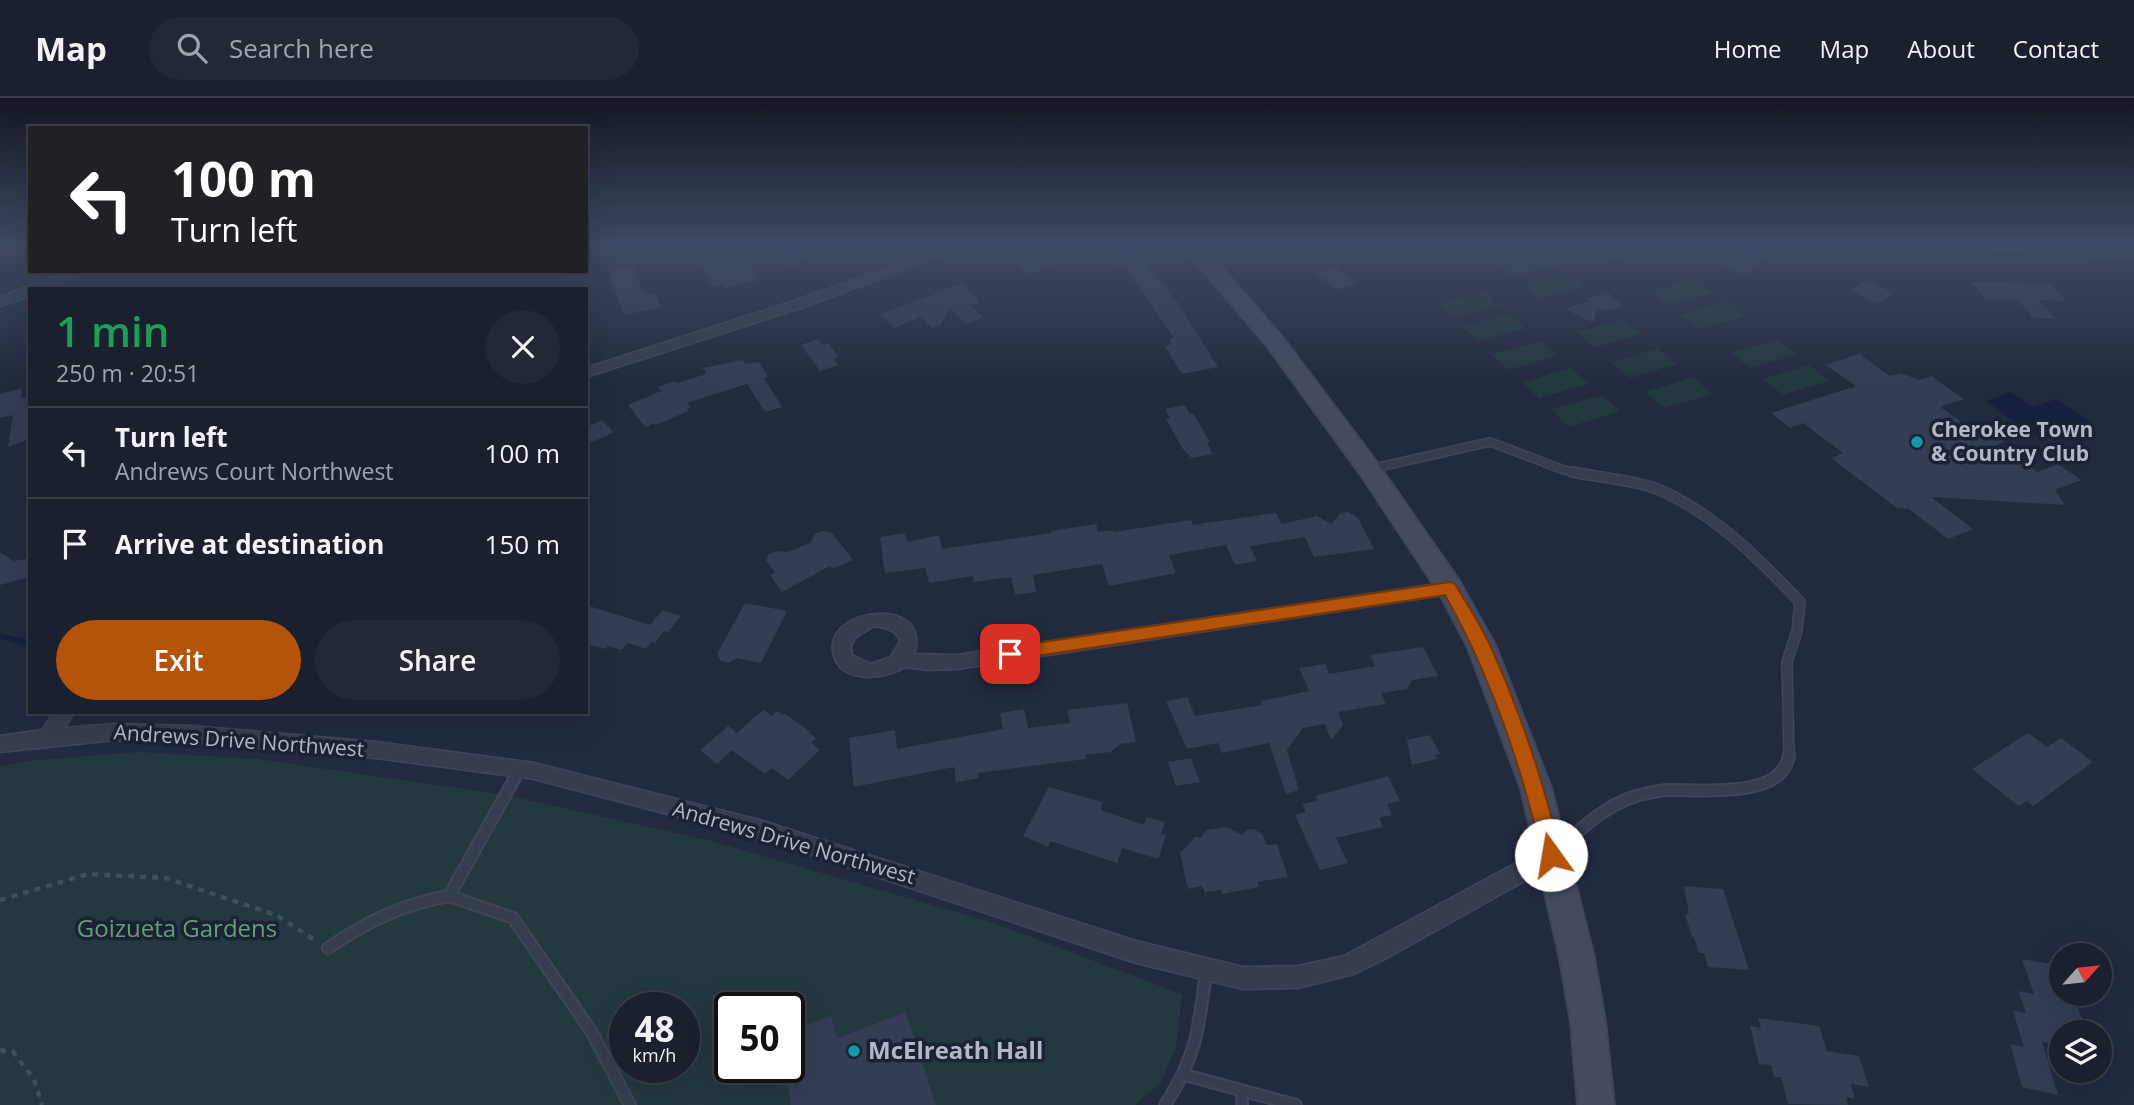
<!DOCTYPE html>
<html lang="en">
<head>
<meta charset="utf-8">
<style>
  body { margin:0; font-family:"Open Sans",sans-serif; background:#232836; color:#f1f3f6; height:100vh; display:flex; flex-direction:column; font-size:26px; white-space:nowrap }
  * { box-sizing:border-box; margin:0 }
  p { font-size:23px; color:#9fa3aa }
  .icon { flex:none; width:38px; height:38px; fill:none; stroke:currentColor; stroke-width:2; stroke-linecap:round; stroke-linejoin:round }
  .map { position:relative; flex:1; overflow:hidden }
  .details { position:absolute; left:28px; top:189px; width:560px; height:427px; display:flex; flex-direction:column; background:#1a202e; border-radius:0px; box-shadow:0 7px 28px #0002,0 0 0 2px #383e4a }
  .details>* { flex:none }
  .hud { position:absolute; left:28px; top:28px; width:560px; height:147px; border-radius:0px; box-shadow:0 7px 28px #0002,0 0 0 2px #383e4a; background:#202124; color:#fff; overflow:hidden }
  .needle { width:46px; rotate:63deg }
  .tools { position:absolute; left:2049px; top:845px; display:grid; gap:14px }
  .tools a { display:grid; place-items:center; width:63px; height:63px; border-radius:50%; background:#1a202e; box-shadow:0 7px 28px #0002,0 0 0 2px #383e4a; font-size:35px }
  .speed { position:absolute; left:609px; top:894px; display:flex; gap:14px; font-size:35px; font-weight:700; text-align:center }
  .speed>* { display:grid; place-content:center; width:91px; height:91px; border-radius:50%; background:#1a202e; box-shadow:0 7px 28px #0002,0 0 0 2px #383e4a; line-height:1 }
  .speed small { font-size:18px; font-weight:400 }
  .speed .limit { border:4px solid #111; border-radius:10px; background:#fff; color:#111 }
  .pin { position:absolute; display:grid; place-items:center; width:60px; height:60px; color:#fff; margin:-30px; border-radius:14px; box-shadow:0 4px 10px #0006 }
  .me { position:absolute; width:77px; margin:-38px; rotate:347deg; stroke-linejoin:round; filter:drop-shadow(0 0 5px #0008) }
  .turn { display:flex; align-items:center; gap:24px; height:147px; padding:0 28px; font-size:32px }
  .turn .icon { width:91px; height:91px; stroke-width:2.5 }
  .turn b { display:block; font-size:49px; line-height:60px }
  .round { display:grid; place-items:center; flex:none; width:74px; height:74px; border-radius:37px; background:#232836 }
  .summary { display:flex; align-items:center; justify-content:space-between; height:119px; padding:0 28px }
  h1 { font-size:42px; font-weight:600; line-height:52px; color:#1e9e55 }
  .button { display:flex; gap:14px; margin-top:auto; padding:14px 28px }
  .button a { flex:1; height:80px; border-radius:42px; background:#b45309; color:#fff; font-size:28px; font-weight:600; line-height:80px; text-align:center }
  .button a+a { background:#232836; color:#f1f3f6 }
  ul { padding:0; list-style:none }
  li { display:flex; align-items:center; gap:21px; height:91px; padding:0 28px; border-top:2px solid #383e4a }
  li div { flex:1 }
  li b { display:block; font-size:26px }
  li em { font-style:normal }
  header { display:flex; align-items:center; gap:42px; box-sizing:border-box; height:98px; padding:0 35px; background:#1a202e; border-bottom:2px solid #383e4a }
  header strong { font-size:33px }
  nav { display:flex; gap:38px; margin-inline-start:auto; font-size:24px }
  .search { width:490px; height:63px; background:#232836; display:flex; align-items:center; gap:18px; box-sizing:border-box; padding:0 24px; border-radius:38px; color:#9fa3aa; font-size:26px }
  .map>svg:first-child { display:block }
  .green { fill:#24383f; fill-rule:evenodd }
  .water { fill:#15203c }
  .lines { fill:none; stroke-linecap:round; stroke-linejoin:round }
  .stream { stroke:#15203c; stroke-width:6 }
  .building { fill:#343d54 }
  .service-far2-casing { stroke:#3f4657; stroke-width:10 }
  .service-far1-casing { stroke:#3f4657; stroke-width:12 }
  .service-casing { stroke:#3f4657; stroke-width:14 }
  .minor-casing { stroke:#3f4657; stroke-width:3 }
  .secondary-casing { stroke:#3f4657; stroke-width:4 }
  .path { stroke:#3d5157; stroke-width:4.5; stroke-dasharray:6 6; stroke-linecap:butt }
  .service-far2 { stroke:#363d4e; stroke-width:7 }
  .service-far1 { stroke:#363d4e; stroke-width:9 }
  .service { stroke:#363d4e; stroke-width:10 }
  .minor { fill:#363d4e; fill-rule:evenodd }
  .secondary { fill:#444b61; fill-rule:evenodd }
  .route { fill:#b45309; stroke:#753606; stroke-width:2 }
  .culture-dot { fill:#0f9aa8; stroke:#1b2233; stroke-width:2.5 }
  .labels { text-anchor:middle; stroke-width:7; stroke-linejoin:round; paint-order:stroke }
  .poi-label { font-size:21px; font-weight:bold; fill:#b2b8c9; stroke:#1b2233; text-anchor:start }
  .street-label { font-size:21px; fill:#b2b8c9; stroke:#1b2233 }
  .near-park-label { font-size:24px; fill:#679c7a; stroke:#1b2233 }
  .near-poi-label { font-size:24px; font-weight:bold; fill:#b2b8c9; stroke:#1b2233; text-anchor:start }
</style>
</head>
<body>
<header>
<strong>Map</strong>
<div class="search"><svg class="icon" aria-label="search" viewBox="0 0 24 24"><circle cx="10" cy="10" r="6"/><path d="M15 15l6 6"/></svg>Search here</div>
<nav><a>Home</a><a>Map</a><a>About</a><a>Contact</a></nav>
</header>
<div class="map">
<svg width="2134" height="1007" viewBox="0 0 2134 1007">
  <rect width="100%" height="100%" fill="#222a3e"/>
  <path class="green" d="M1617,145h13l13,10 -44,11 -16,-12z
    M1542,155l15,13 -45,12 -15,-13z
    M1568,176l16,13 -46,12 -16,-14z
    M1695,181l18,14 -45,12 -17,-14z
    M1485,194l15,14 -47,12 -15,-14z
    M1726,204l19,14 -45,13 -19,-14z
    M1510,216l16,14 -48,13 -16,-14z
    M1624,222l17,14 -47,13 -17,-15z
    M1777,241l20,15 -46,14 -20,-15z
    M1541,243l16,15 -49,14 -16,-16z
    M1658,251l19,15 -48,14 -18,-16z
    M1809,267l21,16 -47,14 -21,-16z
    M1571,270l18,16 -50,14 -17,-16z
    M1693,279l20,17 -49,14 -19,-16z
    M1602,297l18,16 -51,16 -18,-18z
    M139,654l119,7 248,36 202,45 283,82 191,72 -6,54 -15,34 -26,23h-199l-8,-26 -15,6 10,-20 -17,-53 -69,26 -6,-21 -42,15v-24h-59v60h53l8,37h-791v-338l26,-6zM625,910h59v60h-59z"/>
  <path class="water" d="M2011,294l22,15 23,-8 33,22 -48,17 -8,-6 -4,1 -43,-32z"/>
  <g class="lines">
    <path class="stream" d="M0,538l30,8"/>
  </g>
  <path class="building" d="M772,145h26l14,16 -21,7z
    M1130,145l48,60 40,64 -36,7 -17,-28 7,-2 -3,-5 5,-1 -50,-72 -5,1 -14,-20z
    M1752,151l18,8 -27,18 -18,-9z
    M1046,153l12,12 -31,12 -13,-13z
    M743,156l15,26 -32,8 -2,-4 -11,3 -12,-22z
    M632,167l13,30 10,-2 7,14 -38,8 -16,-44z
    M1335,168l21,17 -20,7 -20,-17z
    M1866,182l27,13 -15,11 -27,-13z
    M1971,184l80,2 15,17 -27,-1 17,19 -22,-1 -15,-17 -33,-1z
    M964,185l15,20 -8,3 13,12 -18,6 -16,-15 -10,16 -8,3 -11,-11 -27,11 -14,-14z
    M1607,194l17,14 -22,5 -4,-4 -4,15 -8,-2 -20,-11 24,-8 -4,-3z
    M818,241l4,6 6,-2 11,14 -6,2 5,6 -18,6 -19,-26z
    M1859,256l31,22 11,-3 18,7 12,-4 33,23 -24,8 39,27 9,-3 17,10 -8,4 41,27 20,-8 23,16 -26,10 10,15 -134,-8 42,32 -25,10 -39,-30 -12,-1 -66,-50 12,-5 -40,-30 -13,5 -19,-15 85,-27 -30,-21z
    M743,262l2,4 14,-2 9,15 -4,1 18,29 -17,5 -18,-28 -60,19 4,5 -4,1 1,2 -32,14 -2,-2 -9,4 -17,-22 33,-14 -3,-4 17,-6 2,2 29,-9 -3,-6z
    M22,290l-1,10 9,-2v43l-22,8 5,-32 -13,3v-24z
    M1185,307l5,9 3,-1 17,29 -3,1 6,11 -21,4 -10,-10 -16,-29 4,-1 -5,-9z
    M602,322l12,12 -28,13v-18z
    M1348,414l10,6 16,31 -60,8 -9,-20 -55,9 7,15 -22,4 -9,-20 -57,10 7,18 -67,13 -7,-22 -69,11 3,17 -21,3 -4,-18 -37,5 -1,-6 -44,7 -4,-15 -40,5 -5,-36 25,-4 2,9 32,-7 3,14 109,-16v-2l45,-7 2,8 15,-2 1,2 77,-12 2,5 83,-12 6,11 35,-8 14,8 10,-11z
    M822,433l9,1 22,28 -21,9 -2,-3 -48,26 -12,-17 5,-2 -9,-13 3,-6 8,-3 11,1 22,-9 5,-9z
    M0,454l14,9 16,-3v19l-30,8z
    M745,505l42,8 -26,52 -25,-5 -7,5 -8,-2 -4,-7z
    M586,507l64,20 13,-15 18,6 -13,16 -4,-1 -9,12 -4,-1 -5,7 -18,-6 -6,7 -14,-4 -3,3 -19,-5z
    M1423,549l15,29 -26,4 -5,9 -26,4 5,11 -48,8 5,13 -12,15 -6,-16 -22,4 -16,22 12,40 -13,4 -17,-51 -47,10 -4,-10 -31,6 -21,-48 21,-4 8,19 67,-11 -1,-4 48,-10 -10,-23 26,-4 4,10 46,-8 -5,-11z
    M1127,605l9,39 -16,2 -9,8 -26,3 1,4 -108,14 1,5 -23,4 -2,-15 -100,20 -5,-49 46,-8 2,19 106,-20 -3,-16 24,-4 4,19 42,-5 -3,-13z
    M763,612l9,6 5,-5 6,4 2,-1 26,18 -2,1 7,5 -5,5 9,7 -32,30 -16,-12 -7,6 -33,-24 -15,14 -17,-14 28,-24 9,7z
    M2028,635l19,14 14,-9 32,24 -60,44 -6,-5 -9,5 -46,-37z
    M1430,637l10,19 -5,1 2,4 -25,6 -5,-25z
    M1191,660l9,24 -24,4 -8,-24z
    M1388,678l12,25 -13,3 5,11 -13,3 4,9 -47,11 12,25 -28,7 -25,-55 11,-3 -4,-8 16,-3 -3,-5z
    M1049,689l53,15 -1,8 43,15 3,-8 18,5 -4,12 5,1 -8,24 -36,-11 -5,15 -67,-22 -2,6 -25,-11z
    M1226,729l16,8 4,-5 8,-1 9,6 4,10 10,-1 11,33 -31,5 2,5 -37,7 -1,-4 -16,2 -3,-6 -14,3 -8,-36 15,-16h7l4,-7z
    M1684,788l39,3 26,81 -41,-3 -4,-14h-5l-5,-16h-2l-7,-23h4z
    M2022,861l40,7v28h11l11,30 -21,-3 5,11h-6v14l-20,-4 16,53 -36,-8 -12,-43 14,3 -11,-36 13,2 -8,-22 16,3z
    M906,914l30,93h-145l-8,-37h6v-36l42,-16 6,22z
    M1758,920l61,8 8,25 32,5 10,31 -18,-3 4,15 -9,-2 2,8 -60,-1 -7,-27h-7l-3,-12 -12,-1 -9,-38 11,2z"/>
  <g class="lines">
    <g class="service-far2-casing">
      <path id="service-far2" d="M1370,371l120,-27 74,28 17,3"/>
    </g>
    <g class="service-far1-casing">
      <path id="service-far1" d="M1572,374c26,5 68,9 90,19 55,25 97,68 138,111l-3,29 -10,31 2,95"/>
    </g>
    <g class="service-casing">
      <path id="service" d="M520,671l-71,127 64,22 78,113 39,74
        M1556,753c25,-22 48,-45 80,-55 10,-2 22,-6 32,-6 32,-1 115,10 121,-35
        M328,850c38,-26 75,-44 121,-52
        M1185,977l111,30
        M1242,993v14
        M1165,1007c32,-49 34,-78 41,-134"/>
    </g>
    <g class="minor-casing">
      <path id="minor" d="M957,145h18l-171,64 -218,70v-9l208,-67z
        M1923,145l138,1 73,8v8l-73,-8 -132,-5z
        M68,173h18l-39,18h-17v7l-30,10v-9z
        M1450,484l6,1 3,5 -3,5 -6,1 -493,75 -29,1 -23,-3c-21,13 -68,18 -72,-16 -6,-45 100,-55 81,3l43,1zM874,528c11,2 21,2 26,15l-9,16 -20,7 -19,-9 -1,-9 5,-9z
        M54,614h20l-9,16 50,-4 76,2 185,16 158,21 229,58 373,120 107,26 55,-1 46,-10 200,-108 7,-2 7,2 3,7 -3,7 -173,97 -31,15 -56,14 -55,1 -107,-26 -373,-124 -229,-60 -158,-21 -185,-16 -76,-2 -115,12v-16l42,-6z"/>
    </g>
    <g class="secondary-casing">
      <path id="secondary" d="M1180,145h20l82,94 95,126 82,118 36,64 56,143 43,170 11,64 9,83h-36l-7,-83 -11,-64 -39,-170 -54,-143 -27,-51 -79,-119 -93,-128z"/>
    </g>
    <path class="path" d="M0,802l88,-26 78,4 110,37 40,26
      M0,952l13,2 21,27 8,26"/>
    <use href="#service-far2" class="service-far2"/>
    <use href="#service-far1" class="service-far1"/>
    <use href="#service" class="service"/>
    <use href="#minor" class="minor"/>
    <use href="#secondary" class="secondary"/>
  </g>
  <linearGradient id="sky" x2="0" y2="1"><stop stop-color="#131722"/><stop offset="0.51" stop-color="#3e4a63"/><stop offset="1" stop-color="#3e4a63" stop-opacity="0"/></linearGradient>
  <rect width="2134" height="286" fill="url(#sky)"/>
  <path class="route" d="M1450,484l5,2c12,20 25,40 35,61 31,68 54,138 71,210l-3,6 -7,3 -6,-3 -3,-6c-21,-91 -51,-178 -97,-260l-435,65 -6,-2 -2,-4 2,-5 6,-2z"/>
  <g class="culture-dot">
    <circle cx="1917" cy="344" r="7"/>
    <circle cx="854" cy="953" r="7"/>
  </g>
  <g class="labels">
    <g class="poi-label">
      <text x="1931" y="339">Cherokee Town<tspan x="1931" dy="24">&amp; Country Club</tspan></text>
    </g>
    <g class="street-label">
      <text transform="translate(239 643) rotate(4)" y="7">Andrews Drive Northwest</text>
      <text transform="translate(794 745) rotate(16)" y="7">Andrews Drive Northwest</text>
    </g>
    <g class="near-park-label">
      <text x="177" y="839">Goizueta Gardens</text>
    </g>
    <g class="near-poi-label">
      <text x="868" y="961">McElreath Hall</text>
    </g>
  </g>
</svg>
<div class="tools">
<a><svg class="needle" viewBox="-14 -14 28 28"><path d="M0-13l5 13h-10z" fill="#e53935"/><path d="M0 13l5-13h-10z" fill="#9fa3aa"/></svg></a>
<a><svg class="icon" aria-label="layers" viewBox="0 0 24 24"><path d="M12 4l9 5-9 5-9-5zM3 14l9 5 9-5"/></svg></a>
</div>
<div class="speed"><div>48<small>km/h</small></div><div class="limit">50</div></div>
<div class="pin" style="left:1010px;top:556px;background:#d93025"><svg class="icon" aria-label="arrive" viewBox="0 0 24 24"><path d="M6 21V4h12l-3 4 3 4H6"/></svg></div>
<svg class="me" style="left:1551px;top:757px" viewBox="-20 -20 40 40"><circle r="19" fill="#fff"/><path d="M0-13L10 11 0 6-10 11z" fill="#b45309"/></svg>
<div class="hud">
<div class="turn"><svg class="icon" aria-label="left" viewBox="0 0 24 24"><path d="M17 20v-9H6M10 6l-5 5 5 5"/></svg><div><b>100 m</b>Turn left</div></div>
</div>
<section class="details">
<div class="summary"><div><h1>1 min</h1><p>250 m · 20:51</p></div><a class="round"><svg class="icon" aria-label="close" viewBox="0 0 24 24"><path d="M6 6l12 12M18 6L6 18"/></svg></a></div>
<ul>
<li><svg class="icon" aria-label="left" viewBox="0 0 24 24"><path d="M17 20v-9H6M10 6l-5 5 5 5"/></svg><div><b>Turn left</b><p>Andrews Court Northwest</p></div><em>100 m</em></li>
<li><svg class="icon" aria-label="arrive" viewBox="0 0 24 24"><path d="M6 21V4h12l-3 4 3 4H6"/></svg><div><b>Arrive at destination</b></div><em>150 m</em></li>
</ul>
<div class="button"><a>Exit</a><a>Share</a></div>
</section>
</div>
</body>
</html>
